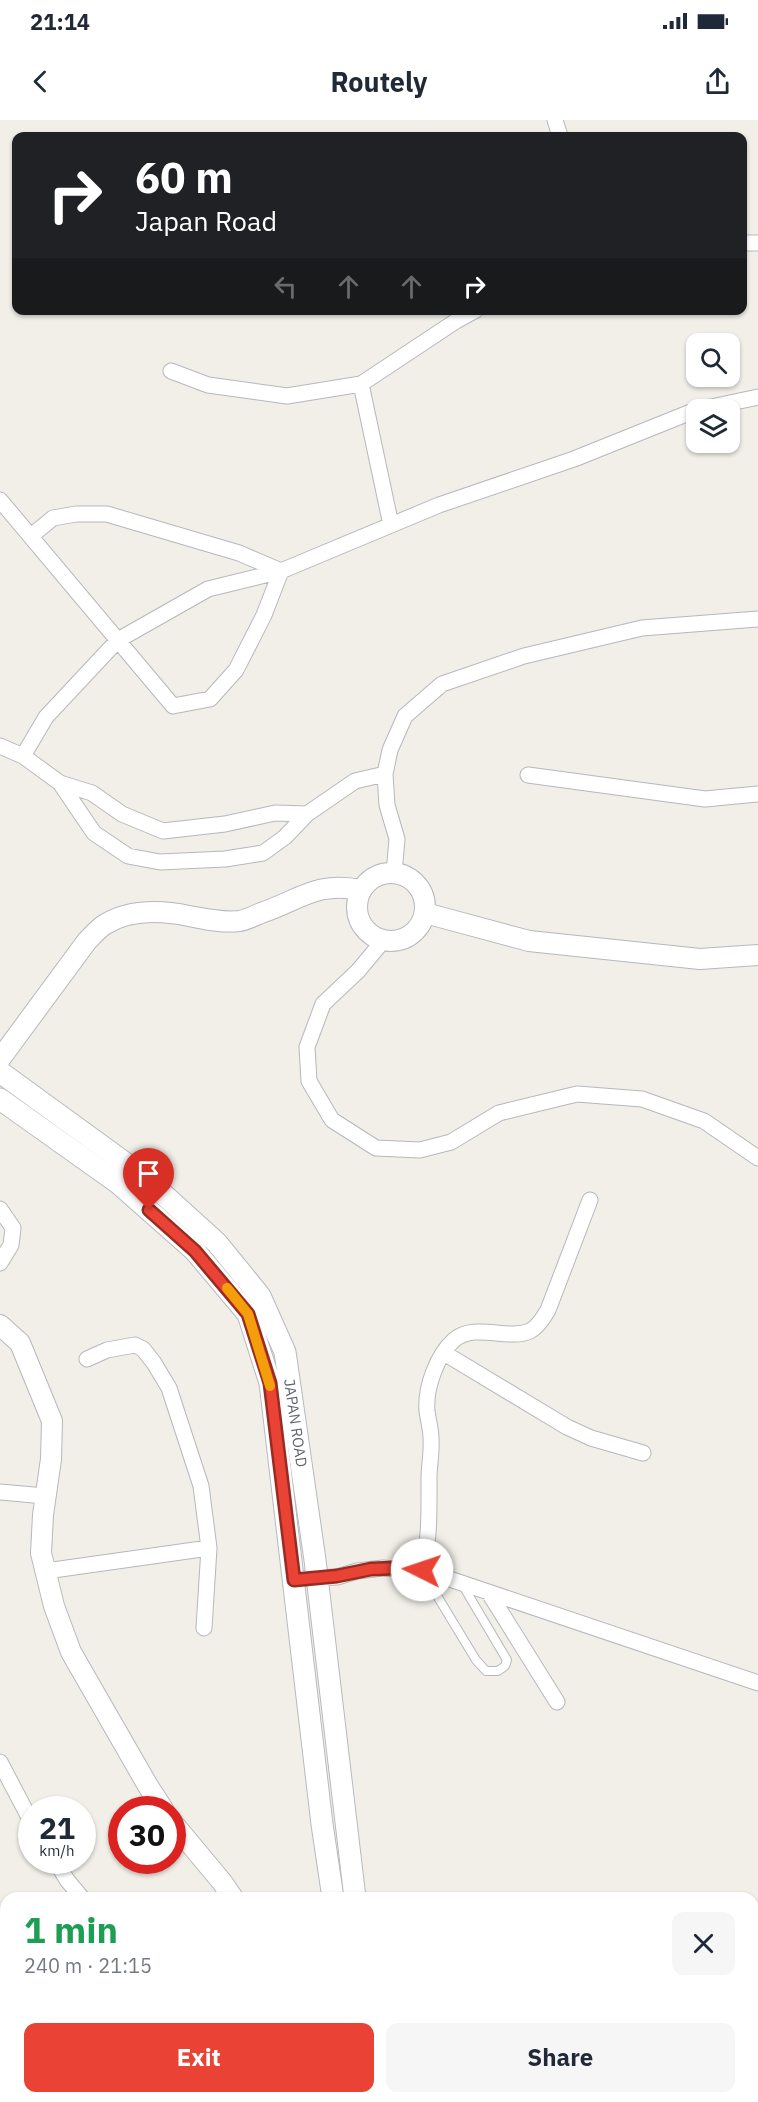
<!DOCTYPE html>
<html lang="en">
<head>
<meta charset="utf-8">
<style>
  body { margin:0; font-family:"IBM Plex Sans",sans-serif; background:#f6f6f7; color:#1f2937; height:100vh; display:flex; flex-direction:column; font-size:22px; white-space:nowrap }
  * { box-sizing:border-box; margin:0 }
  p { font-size:20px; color:#747a83 }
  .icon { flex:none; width:33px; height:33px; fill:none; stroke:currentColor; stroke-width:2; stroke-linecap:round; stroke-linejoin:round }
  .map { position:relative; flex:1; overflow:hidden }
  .panel { position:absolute; left:0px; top:1772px; width:759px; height:212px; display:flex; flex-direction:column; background:#fff; border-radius:18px 18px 0 0; box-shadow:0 2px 4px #0004 }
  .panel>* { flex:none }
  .hud { position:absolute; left:12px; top:12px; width:735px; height:183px; border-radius:12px; box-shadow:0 2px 4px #0004; background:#202124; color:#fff; overflow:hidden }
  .tools { position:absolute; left:686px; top:213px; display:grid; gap:12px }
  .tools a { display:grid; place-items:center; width:54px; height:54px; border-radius:12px; background:#fff; box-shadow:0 2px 4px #0004; font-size:30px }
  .speed { position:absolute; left:18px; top:1676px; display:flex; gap:12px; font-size:30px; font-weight:700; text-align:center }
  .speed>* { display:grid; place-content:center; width:78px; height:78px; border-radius:50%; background:#fff; box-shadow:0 2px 4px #0004; line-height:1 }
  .speed small { font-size:15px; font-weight:400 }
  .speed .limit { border:9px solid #d22; background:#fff; color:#111 }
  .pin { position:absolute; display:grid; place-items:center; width:51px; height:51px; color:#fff; margin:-62px -26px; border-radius:50% 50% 50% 0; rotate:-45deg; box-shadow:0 0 6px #0007 }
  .pin .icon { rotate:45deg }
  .me { position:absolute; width:66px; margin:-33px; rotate:274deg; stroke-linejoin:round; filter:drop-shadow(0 0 4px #0008) }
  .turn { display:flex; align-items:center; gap:21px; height:126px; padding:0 24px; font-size:27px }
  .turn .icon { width:78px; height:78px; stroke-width:2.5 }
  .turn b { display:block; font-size:42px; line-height:51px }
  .lanes { display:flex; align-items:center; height:57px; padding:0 24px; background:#0003; justify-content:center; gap:30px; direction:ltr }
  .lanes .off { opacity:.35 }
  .round { display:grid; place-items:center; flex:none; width:63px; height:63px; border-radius:12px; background:#f6f6f7 }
  .summary { display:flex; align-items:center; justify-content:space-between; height:102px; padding:0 24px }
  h1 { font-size:36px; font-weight:700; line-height:45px; color:#1e9e55 }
  .cta { display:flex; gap:12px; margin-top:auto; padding:12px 24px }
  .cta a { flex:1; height:69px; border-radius:12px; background:#ea4335; color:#fff; font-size:24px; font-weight:700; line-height:69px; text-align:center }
  .cta a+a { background:#f6f6f7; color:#1f2937 }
  .status { display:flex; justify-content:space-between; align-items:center; height:42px; padding:0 30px; background:#fff; direction:ltr }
  .status svg { height:16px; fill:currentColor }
  header { display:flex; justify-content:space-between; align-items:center; height:78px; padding:0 24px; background:#fff; font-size:27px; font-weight:700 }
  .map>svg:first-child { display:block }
  .green { fill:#c5e8c5 }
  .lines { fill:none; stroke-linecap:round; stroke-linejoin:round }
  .service-casing { stroke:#b5b8bc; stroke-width:10 }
  .minor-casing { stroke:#b5b8bc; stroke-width:17 }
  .tertiary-casing { stroke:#b5b8bc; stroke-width:22 }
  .secondary-casing { stroke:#b6babf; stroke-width:23 }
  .service { stroke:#fff; stroke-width:8 }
  .minor { stroke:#fff; stroke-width:15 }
  .tertiary { stroke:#fff; stroke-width:20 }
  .secondary { stroke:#fff; stroke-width:21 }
  .route-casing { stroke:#982c22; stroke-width:15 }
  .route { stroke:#ea4335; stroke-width:10 }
  .slow { stroke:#f59e0b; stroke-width:10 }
  .labels { text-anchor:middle; stroke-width:4.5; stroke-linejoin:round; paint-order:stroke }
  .street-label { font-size:15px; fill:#5f6368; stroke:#fff }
</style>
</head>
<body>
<div class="status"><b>21:14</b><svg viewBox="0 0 49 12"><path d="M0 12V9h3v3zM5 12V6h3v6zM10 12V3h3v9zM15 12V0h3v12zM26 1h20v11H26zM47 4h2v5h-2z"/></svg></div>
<header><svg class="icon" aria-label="back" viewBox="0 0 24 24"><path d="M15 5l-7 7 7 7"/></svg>Routely<svg class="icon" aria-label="share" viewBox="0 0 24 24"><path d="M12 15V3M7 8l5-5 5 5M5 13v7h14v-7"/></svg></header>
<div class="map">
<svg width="758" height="1982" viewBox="0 0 758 1982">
  <rect width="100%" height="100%" fill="#f1efe8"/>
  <path class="green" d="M0,1876l6,7v94h77l4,5h-87z"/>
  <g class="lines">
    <g class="service-casing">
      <path id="service" d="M422,1451l54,89 10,11h12l7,-5 2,-6 -45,-76"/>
    </g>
    <g class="minor-casing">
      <path id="minor" d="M555,0l5,16
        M742,123h16
        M171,251l37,14 79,11 74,-12 95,-63 20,-11
        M361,264l30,141
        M697,290l61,-13
        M0,380l173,206 37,-7 26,-29 28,-55 17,-44 -42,-18 -132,-39h-31l-23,4 -22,18
        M0,626l23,10 37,27 34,50 34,23 32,6 65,-3 38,-6 22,-16 22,-23 48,-33 30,-7
        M23,636l23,-39 72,-77 90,-51 73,-18 158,-66 135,-46 122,-49
        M528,655l177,24 53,-5
        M60,663l32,10 30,21 41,17 62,-7 50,-11 32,1
        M394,753l3,-34 -10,-34 -2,-31 5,-24 15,-34 37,-32 82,-28 118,-28 116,-9
        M383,821l-25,30 -35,33 -16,43 2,34 23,39 44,28 44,2 31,-8 48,-29 78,-19 65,5 62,22 54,37
        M0,1089l13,19 -2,17 -11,18
        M444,1233l123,74 24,11 52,15
        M87,1239l20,-9 28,-5 8,4 11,14 15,25 32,98 8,62 -5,80
        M0,1372l45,4
        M422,1450c8,-30 7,-59 7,-91 0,-13 3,-27 2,-41 0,-9 -3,-18 -4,-27 -2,-23 10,-56 27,-71 21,-18 53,1 76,-9 8,-4 14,-14 18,-21l42,-110
        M46,1451l163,-23
        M294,1459l43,-2 20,-6 26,-3 43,3 332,112
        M489,1473l68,109
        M0,1642l32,61
        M55,1740l12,20 15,18
        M520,1982l4,-5"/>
    </g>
    <g class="tertiary-casing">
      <path id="tertiary" d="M357 787a34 34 0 1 1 68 0a34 34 0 1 1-68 0Z
        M425,793l104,28 171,18 58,-4
        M0,939l87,-118c5,-5 11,-12 17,-16 25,-16 56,-15 85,-9 16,3 33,7 50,5 7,-1 15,-5 22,-8 39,-13 55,-32 100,-23
        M0,1205l20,18 32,78 -1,38 -8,56 -2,38 13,53 17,46 77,134 15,23
        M172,1702l50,60 11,16"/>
    </g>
    <g class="secondary-casing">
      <g id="secondary">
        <path id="s1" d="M0,952l143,104 74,67 43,53 25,56 30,208 40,338"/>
        <path d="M0,979l118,84 77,68 53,63 22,69 52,441 11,74"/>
        <path d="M330,1982l2,-5"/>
        <path d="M349,1982l1,-5"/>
      </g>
    </g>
    <use href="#service" class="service"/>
    <use href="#minor" class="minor"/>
    <use href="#tertiary" class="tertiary"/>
    <use href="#secondary" class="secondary"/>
  </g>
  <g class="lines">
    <g class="route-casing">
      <path id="route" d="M149,1090l46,41 53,63 22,69 24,197 43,-4 34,-7 25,-1 26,2"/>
    </g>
    <use href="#route" class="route"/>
    <path class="slow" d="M227,1168l21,26 22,72"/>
  </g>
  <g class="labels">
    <g class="street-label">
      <text dy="5" stroke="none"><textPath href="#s1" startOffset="478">JAPAN ROAD</textPath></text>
    </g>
  </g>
</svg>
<div class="tools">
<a><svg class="icon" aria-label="search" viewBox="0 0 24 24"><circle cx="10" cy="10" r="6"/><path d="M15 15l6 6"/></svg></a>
<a><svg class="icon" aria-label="layers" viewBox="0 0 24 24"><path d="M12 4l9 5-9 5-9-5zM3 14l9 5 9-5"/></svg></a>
</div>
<div class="speed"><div>21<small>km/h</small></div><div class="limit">30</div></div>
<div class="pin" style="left:149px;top:1090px;background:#d93025"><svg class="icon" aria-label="arrive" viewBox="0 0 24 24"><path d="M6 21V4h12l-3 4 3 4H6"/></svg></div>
<svg class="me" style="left:422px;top:1450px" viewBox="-20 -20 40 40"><circle r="19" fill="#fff"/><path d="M0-13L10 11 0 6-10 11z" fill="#ea4335"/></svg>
<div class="hud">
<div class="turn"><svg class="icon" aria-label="right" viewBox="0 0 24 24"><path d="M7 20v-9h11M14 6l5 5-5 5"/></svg><div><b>60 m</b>Japan Road</div></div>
<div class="lanes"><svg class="icon off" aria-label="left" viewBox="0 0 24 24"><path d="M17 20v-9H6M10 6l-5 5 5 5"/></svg><svg class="icon off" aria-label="ahead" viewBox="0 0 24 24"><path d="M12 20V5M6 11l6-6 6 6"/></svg><svg class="icon off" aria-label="ahead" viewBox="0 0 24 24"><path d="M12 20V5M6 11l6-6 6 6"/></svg><svg class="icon" aria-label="right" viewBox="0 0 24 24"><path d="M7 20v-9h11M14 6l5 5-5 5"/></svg></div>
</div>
<section class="panel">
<div class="summary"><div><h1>1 min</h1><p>240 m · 21:15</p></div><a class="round"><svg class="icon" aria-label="close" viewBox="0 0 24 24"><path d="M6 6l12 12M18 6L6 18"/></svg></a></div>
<div class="cta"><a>Exit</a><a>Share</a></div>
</section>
</div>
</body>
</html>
